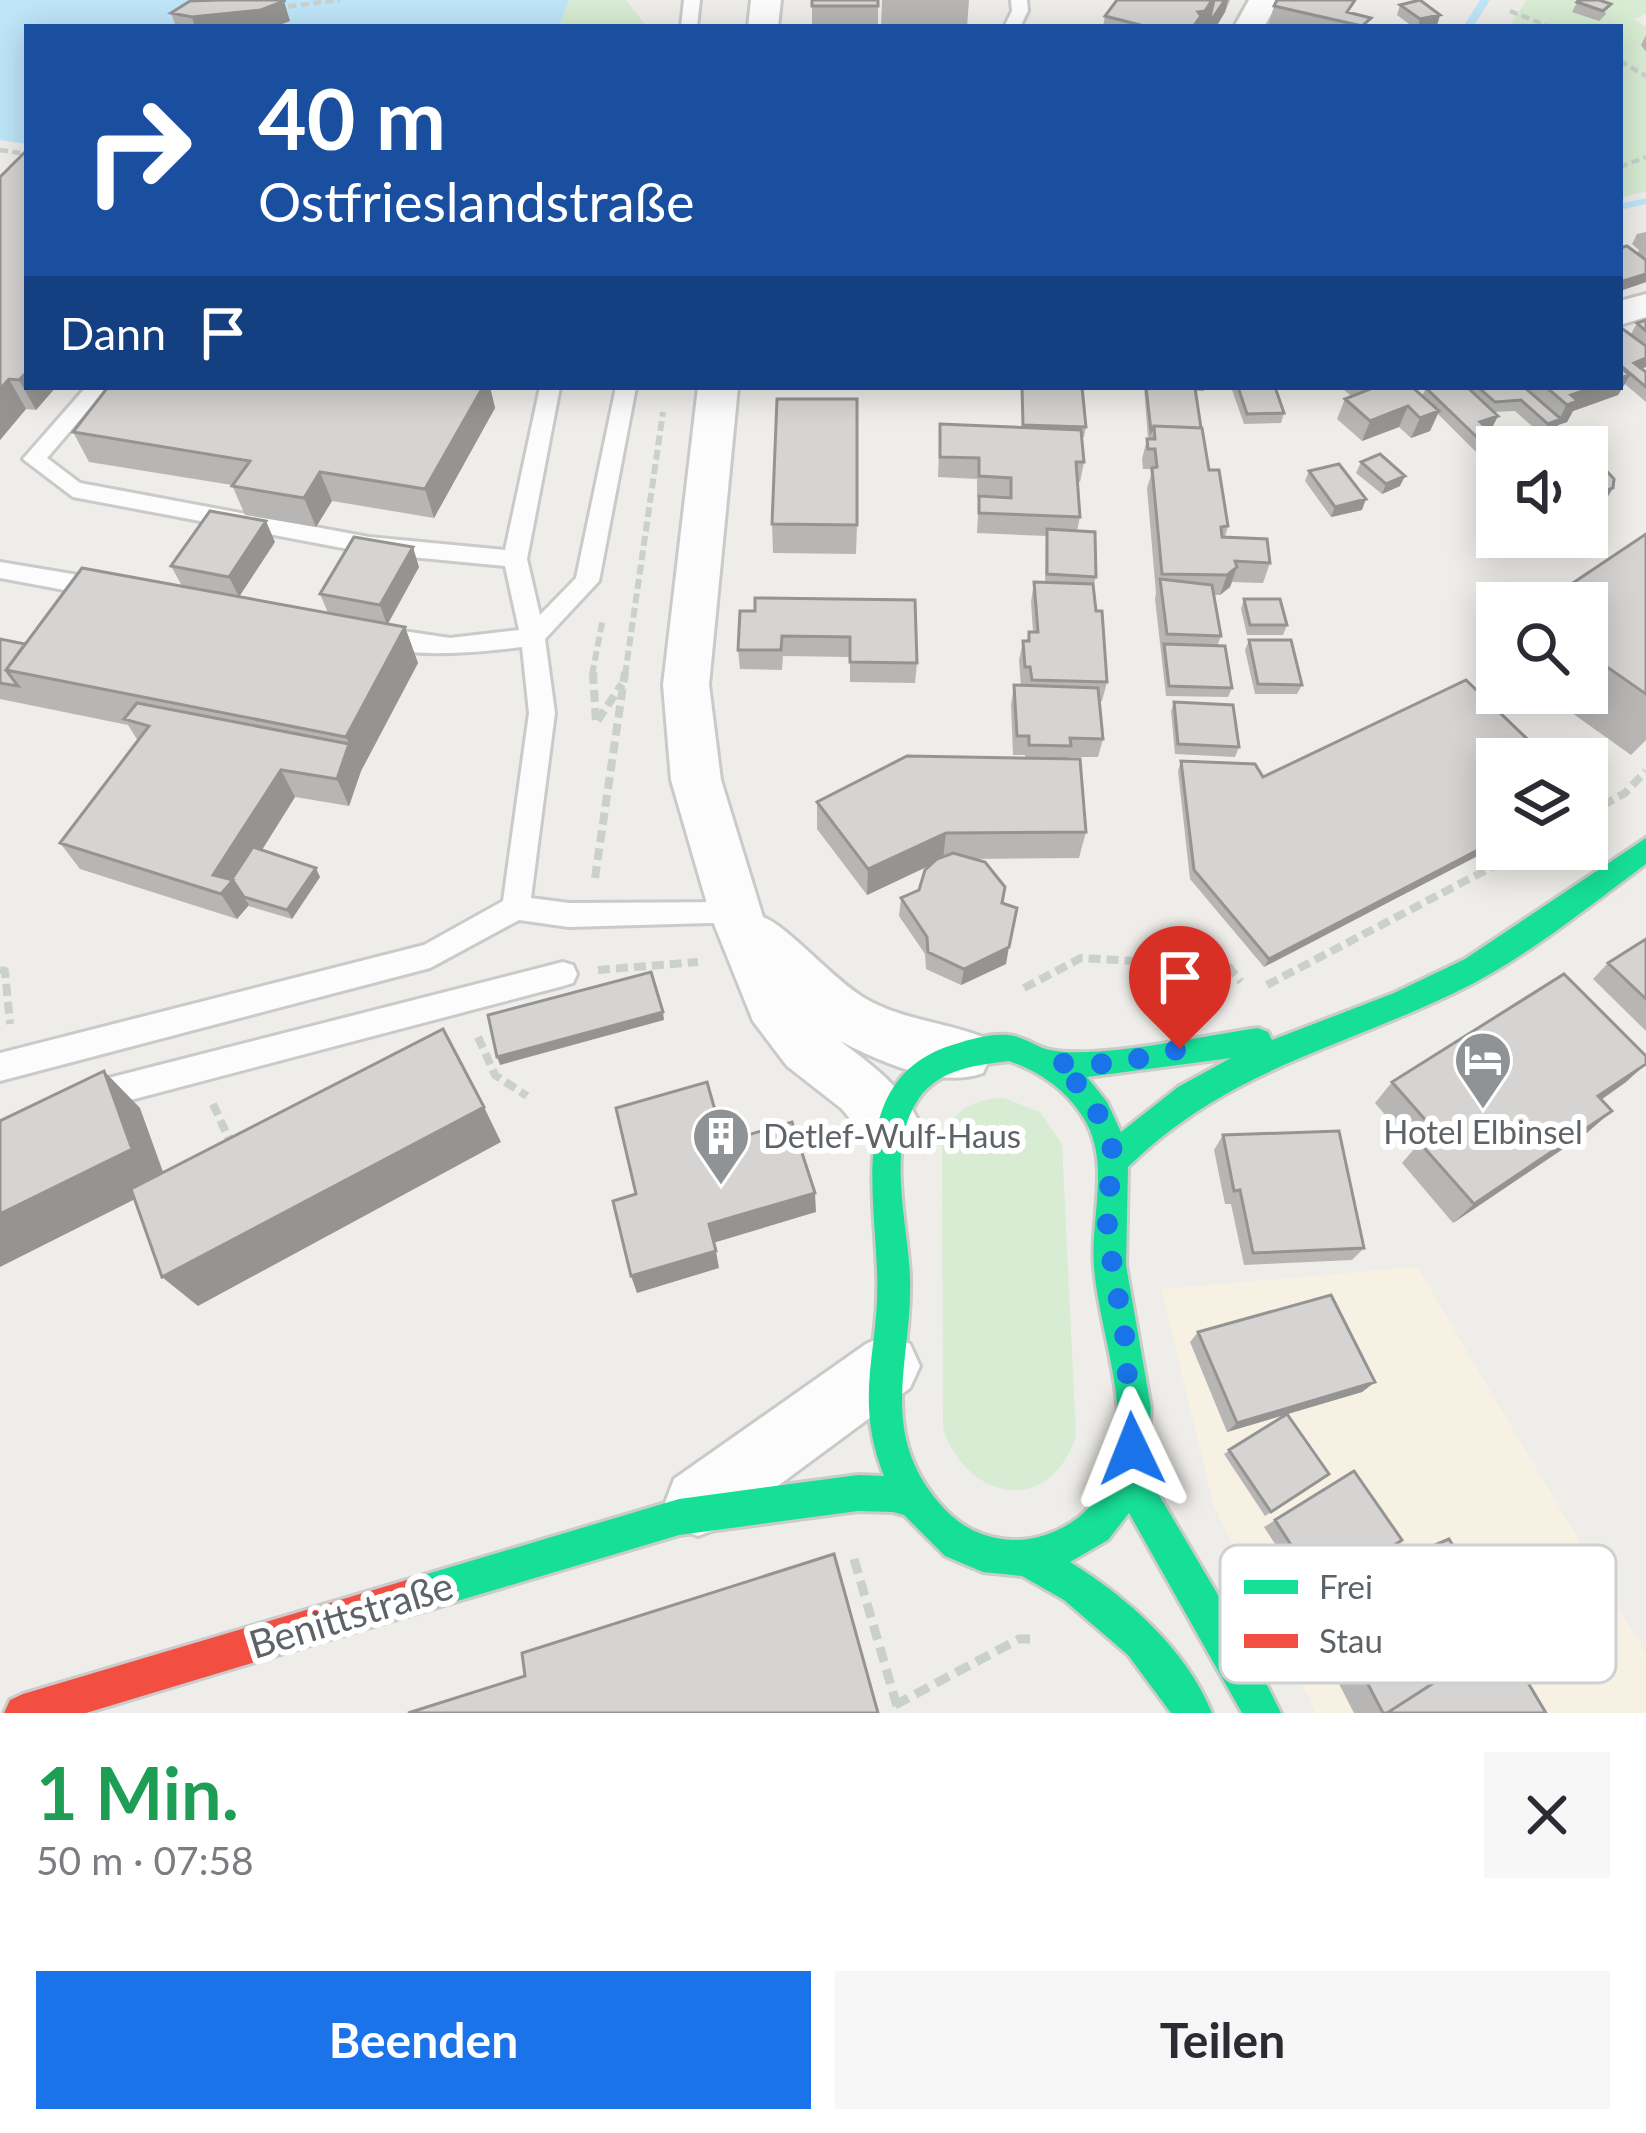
<!DOCTYPE html>
<html lang="de">
<head>
<meta charset="utf-8">
<style>
  body { margin:0; font-family:Lato,sans-serif; background:#f7f7f7; color:#2b2b33; height:100vh; display:flex; flex-direction:column; font-size:45px; white-space:nowrap }
  * { box-sizing:border-box; margin:0 }
  p { font-size:39px; color:#7c7c81 }
  .icon { flex:none; width:66px; height:66px; fill:none; stroke:currentColor; stroke-width:2; stroke-linecap:round; stroke-linejoin:round }
  .map { position:relative; height:1713px; overflow:hidden }
  .panel { display:flex; flex-direction:column; background:#fff; flex:1 }
  .panel>* { flex:none }
  .guide { position:absolute; left:24px; top:24px; width:1599px; height:366px; border-radius:0px; box-shadow:0 6px 30px #0003; background:#1a4fa0; color:#fff; overflow:hidden }
  .tools { position:absolute; left:1476px; top:426px; display:grid; gap:24px }
  .tools a { display:grid; place-items:center; width:132px; height:132px; border-radius:0px; background:#fff; box-shadow:0 6px 30px #0003; font-size:60px }
  .pin { position:absolute; display:grid; place-items:center; width:102px; height:102px; color:#fff; margin:-123px -51px; border-radius:50% 50% 50% 0; rotate:-45deg; box-shadow:0 0 12px #0007 }
  .pin .icon { rotate:45deg }
  .me { position:absolute; width:132px; margin:-66px; rotate:358deg; stroke-linejoin:round; filter:drop-shadow(0 0 9px #0008) }
  .turn { display:flex; align-items:center; gap:42px; height:252px; padding:0 36px; font-size:54px }
  .turn .icon { width:156px; height:156px; stroke-width:2.5 }
  .turn b { display:block; font-size:84px; line-height:102px }
  .then { display:flex; align-items:center; height:114px; padding:0 36px; background:#0003; gap:24px; font-size:45px }
  .round { display:grid; place-items:center; flex:none; width:126px; height:126px; border-radius:0px; background:#f7f7f7 }
  .overview { display:flex; align-items:center; justify-content:space-between; height:204px; padding:0 36px }
  h1 { font-size:72px; font-weight:700; line-height:90px; color:#1e9e55 }
  .primary-button { display:flex; gap:24px; margin-top:auto; padding:24px 36px }
  .primary-button a { flex:1; height:138px; border-radius:0px; background:#1a73e8; color:#fff; font-size:48px; font-weight:700; line-height:138px; text-align:center }
  .primary-button a+a { background:#f7f7f7; color:#2b2b33 }
  .map>svg:first-child { display:block }
  .commercial { fill:#f7f1e3 }
  .green { fill:#d7ecd3 }
  .water { fill:#bee5f8 }
  .lines { fill:none; stroke-linecap:round; stroke-linejoin:round }
  .stream { fill:#bee5f8; fill-rule:evenodd }
  .lane-casing { stroke:#cacaca; stroke-width:6 }
  .street-casing { stroke:#cacaca; stroke-width:6 }
  .fast-casing { stroke:#cbcbcb; stroke-width:6 }
  .jam-casing { stroke:#cbcbcb; stroke-width:6 }
  .path-far3 { stroke:#cad0cc; stroke-width:4.5; stroke-dasharray:8 4.5; stroke-linecap:butt }
  .path-far2 { stroke:#cad0cc; stroke-width:6; stroke-dasharray:10 4.5; stroke-linecap:butt }
  .path-far1 { stroke:#cad0cc; stroke-width:8; stroke-dasharray:12 6; stroke-linecap:butt }
  .path { stroke:#cad0cc; stroke-width:9; stroke-dasharray:15 8; stroke-linecap:butt }
  .lane { fill:#fcfcfc; fill-rule:evenodd }
  .street { fill:#fcfcfc; fill-rule:evenodd }
  .fast { fill:#16e098; fill-rule:evenodd }
  .jam { fill:#f24e42; fill-rule:evenodd }
  .wall { fill:#b7b6b5 }
  .shaded-wall { fill:#959493 }
  .building { fill:#d5d4d2; stroke:#959493; stroke-width:3 }
  .route { stroke:#1a73e8; stroke-width:21; stroke-dasharray:0 37.8 }
  .labels { text-anchor:middle; stroke-width:12; stroke-linejoin:round; paint-order:stroke }
  .poi-label { font-size:33px; fill:#5e6368; stroke:#fff }
  .near-street-label { font-size:39px; fill:#5e6368; stroke:#fff }
  .key { fill:#fff; stroke:#cfd0d2; stroke-width:3 }
  .key-label { font-size:33px; fill:#5e6368 }
</style>
</head>
<body>
<div class="map">
<svg width="1646" height="1713" viewBox="0 0 1646 1713">
  <rect width="100%" height="100%" fill="#eeede9"/>
  <path class="commercial" d="M1417,1267l229,387v59h-330l-102,-207 -53,-217z"/>
  <path class="green" d="M569,0h57l21,27h-88z
    M1527,0h119v14l-12,5 12,8v164l-26,7v-171h-111z
    M1004,1098l36,14 22,32 14,292c-26,80 -108,66 -133,-7l-1,-291c13,-29 31,-39 62,-40z"/>
  <path class="water" d="M0,0h569l-10,27h-532v117l-27,-4z"/>
  <g class="lines">
    <path class="stream" d="M1480,0h10l-17,27h-10z
      M1646,198v6l-26,6v-6z"/>
    <g class="lane-casing">
      <path id="lane" d="M684,0h16l-3,27h-16z
        M1011,0h16l1,11 -8,16h-16l8,-16z
        M86,387h22l-61,71 33,25 289,54 136,13 35,-163h20l-33,172 13,56 36,-37 40,-191h20l-37,194 -54,58 10,74 -24,185 38,5 167,-1 10,4 4,8 -4,8 -177,5 -50,-7 -89,48 -430,113v-28l424,-108 79,-44 26,-188 -7,-66c-34,4 -135,16 -158,-11l12,-9 74,11 69,-8 -14,-64 -136,-13 -296,-56 -50,-38z
        M0,562l102,17 12,9 -12,9 -102,-19z
        M563,962l10,3 4,9 -4,9 -10,3 -478,126 -11,-4 -4,-10 4,-10 11,-4z"/>
    </g>
    <g class="street-casing">
      <path id="street" d="M751,0h30l-3,27h-30z
        M1249,0h30l-15,27h-30z
        M1646,294v23l-26,8v-24z
        M698,387h40l-29,298 12,95 42,137c25,9 70,63 103,82 37,21 78,23 117,38l8,18 -8,18c-43,16 -104,-12 -143,-32 32,24 64,47 81,85l-9,19 -20,8 -20,-8 -30,-36 -55,-43 -34,-45 -43,-107 -39,-134 -8,-95z
        M888,1334l22,10 10,22 -10,22 -188,139 -24,9 -24,-9 -9,-24 9,-24 192,-135z"/>
    </g>
    <g class="fast-casing">
      <path id="fast" d="M1646,838v26c-61,45 -121,95 -190,128 -120,58 -229,78 -328,175l-2,98 25,143 -5,65 98,166 37,74h-39l-113,-200 -21,27 -38,22c57,35 116,87 142,151h-41l-43,-58 -64,-55 -42,-24 -39,-4 -38,-16 -41,-41 -11,-3 -35,-1 -179,24 -272,81 -13,-5 -5,-13 5,-13 13,-5 272,-81 179,-24 26,1c-32,-81 -3,-127 -7,-206 -3,-80 -26,-188 69,-223 18,-6 42,-14 62,-12 15,1 28,12 42,15 47,10 157,-15 208,-22l10,4 4,8 122,-47 71,-34zM1231,1058l-53,29 -57,45 -14,-30 -20,-25zM1009,1061c32,11 60,31 77,61 24,44 4,98 8,144 5,79 60,190 -15,251 -19,15 -44,24 -68,23 -30,-2 -52,-14 -71,-36 -64,-74 -27,-143 -30,-227 -2,-55 -25,-130 9,-179 21,-29 57,-33 90,-37z"/>
    </g>
    <g class="jam-casing">
      <path id="jam" d="M407,1580l13,5 5,13 -5,13 -13,5 -321,97h-82l6,-13 13,-6z"/>
    </g>
    <path class="path-far3" d="M276,8l64,-8
      M1510,11l40,16
      M1620,61l26,15
      M0,150l27,4
      M1620,167l26,-10"/>
    <path class="path-far2" d="M592,675l11,-57
      M625,675l38,-263"/>
    <path class="path-far1" d="M593,672l3,51 26,-39
      M1587,814l38,-21 21,-22
      M595,878l30,-206
      M0,970l5,1 5,53
      M598,970l100,-8
      M1267,985l259,-136
      M1024,988l57,-30 72,4 50,-28 38,48
      M478,1037l17,38 32,21
      M213,1104l16,35"/>
    <path class="path" d="M228,1136l4,9
      M854,1559l45,154
      M895,1705l124,-66h11"/>
    <use href="#lane" class="lane"/>
    <use href="#street" class="street"/>
    <use href="#fast" class="fast"/>
    <use href="#jam" class="jam"/>
  </g>
  <path class="wall" d="M812,0l66,6v20h-66z
    M882,0h87l-2,27 -86,-1z
    M1117,0h113l-5,12 -9,15h-113l2,-11z
    M1599,0l7,14 -7,7 -27,-9 5,-10z
    M1400,5l40,10 -3,10 -24,2 -16,-12z
    M1274,6l78,8 16,13h-100z
    M171,13l119,8 -16,6h-98z
    M1646,35v17l-5,-7z
    M0,177l27,210h29l-20,23 -10,-1 -26,31z
    M1646,232v50l-26,9 19,-41 -7,-6 5,-10z
    M1646,320v26l-15,-12 6,-11z
    M1646,346v21l-5,2 5,3v30l-21,-18 -7,11 -45,16 -6,11 -9,3 -2,5 -14,5 -27,-24 -21,1 -1,14 -7,2 13,12 -5,10 -15,5 -41,-41 -8,17 -19,7 -12,-11 -37,14 -25,-22 8,-20 6,-3 -10,-9h71l10,9 4,-8 2,-1h192z
    M108,387h382l5,21 -61,110 -102,-17 -16,26 -71,-12 -13,-30 -143,-23 -16,-30z
    M1022,387l64,40 -2,10h-2l2,25 -4,20h-2l2,35 -3,14 19,46 -3,10 14,95 -5,19h-2l3,38 -5,18h-30v2l18,73 -7,26 -107,1 30,44 4,61 -45,21 -35,-16 -1,-15 -26,-38 2,-18 18,-8 12,-25 -64,30 -50,-66v-27l208,-44v-3h-12l-2,-50 3,-20 7,1 -2,-26 4,-19h4l2,-9h4l-2,-30 3,-20 11,1 1,-47 -69,-3 2,-36h-2v-18l-39,-2 2,-53 82,4z
    M1144,387h61l-1,4h-8l5,37 8,42 19,56 -3,11 45,26 -7,20 -31,-1 -2,5 -10,8h-6l7,41 -4,10 15,42 -4,9 -62,-1 -11,-97 1,-6 -9,-105 4,-13 -1,-6h-7l-1,-10 5,-20h1z
    M1231,387h44l9,26 -3,10 -37,1z
    M1361,462l39,24 -18,8 -26,-21z
    M1309,471l53,39 -31,7 -26,-36z
    M772,524l85,1 -1,29 -83,-1z
    M1646,534v206l-15,15 -87,-62h43v-90z
    M275,542l-36,54 89,17 -8,-19 99,-27 -31,57 17,3 13,36 -57,108 -12,35 -54,-9 -33,53 58,27 -28,42 -44,-13 -11,13 -157,-50 -20,-26 78,-102 -10,-16 -128,-26v-60l25,5 157,-58 -11,-20z
    M755,598l162,65 -2,20 -65,-1v-25l-67,-1 -1,14 -42,-1 -2,-19 17,-39z
    M1244,599l43,26 -4,10h-36l-6,-26z
    M1249,640l53,45 -5,9h-42l-10,-44z
    M1466,680l-202,287 -74,-88 -12,-108 3,-10 82,16z
    M1174,702l65,45 -4,10 -60,-3 -4,-43z
    M1646,939v92l-53,-52 15,-16z
    M1392,1082h234l-25,18 -13,32 -135,91 -51,-60 12,-14 -39,-46z
    M1223,1135l141,113 -12,12 -108,5 -13,-61h-6l-11,-54z
    M1198,1332l177,50 -13,10 -75,22 42,60 -64,42 -41,-62 62,-40 -59,18 -37,-90z
    M1354,1471l-32,122 -12,5 -46,-71z
    M1449,1539l53,100 44,74h-192l-56,-109z"/>
  <path class="shaded-wall" d="M1212,0h2l-6,27h-15l5,-15z
    M1225,0h3l-3,12 -9,15h-8l2,-5z
    M284,1l6,20 -16,6h-79l-3,-10z
    M1440,15l-3,10 -19,2 2,-8z
    M1646,274v8l-26,9v-9z
    M1646,358v9l-18,6 6,-10z
    M27,372v15h29l-20,23 -17,-30z
    M1630,375l-12,20 -45,16 -6,11 -9,3 -2,5 -14,5 6,-11 11,-4 12,-25 23,-8h26v-9z
    M9,379l17,30 -26,31v-51z
    M483,387h7l5,21 -61,110 -9,-29z
    M1408,406l-9,21 -37,14 8,-20z
    M1439,411l-9,20 -19,7 9,-20z
    M1498,416l-5,10 -18,6 5,-10z
    M1499,440l-5,10 -15,5 5,-11z
    M320,472l12,29 -16,26 -12,-29z
    M1405,476l-5,10 -18,8 4,-10z
    M1613,488l-6,10 -20,8 4,-10z
    M1366,499l-4,11 -31,7 4,-10z
    M266,521l9,21 -36,55 -10,-20z
    M413,547l6,20 -32,58 -7,-20z
    M1237,567l-7,20 -10,8 7,-20z
    M405,627l13,36 -57,108 -12,35 -12,-27 12,-35 -3,-7z
    M281,770l14,27 -57,91 11,17 -12,14 -16,-25 -8,-19z
    M946,833l-3,26 -76,36 1,-26z
    M1497,840v6l-233,121 5,-8z
    M316,868l4,9 -28,42 -5,-9z
    M1009,947l-3,17 -45,21 3,-16z
    M663,1012l1,8 -164,45 -3,-8z
    M1646,1064l-20,18 -51,36 23,-22z
    M104,1071l36,37 27,75 -167,84v-53z
    M484,1107l17,35 -303,164 -36,-29z
    M1612,1111l-24,21 -135,91 21,-19z
    M815,1193l1,19 -103,31 -4,-19z
    M716,1251l3,17 -82,25 -6,-17z
    M1375,1382l-13,10 -135,40 10,-9z"/>
  <path class="building" d="M219,0h64l1,1 -23,9 -69,7 -21,-4 19,-12z
    M812,0h66v6h-66z
    M1117,0h95l-7,11 -7,1 3,4 -8,11h-45l-43,-11z
    M1214,0h11l-15,22h-1z
    M1277,0h78l-8,12 24,6 -9,8 -88,-20z
    M1420,0l20,15 -20,4 -20,-14z
    M1579,0h20l12,4 -8,7 -26,-9z
    M27,150v222l-8,8 -10,-1 -9,10v-212z
    M1627,246l19,14v14l-26,8v-34z
    M1646,320v11l-9,-8z
    M1620,327l26,19v12l-12,5 12,9v15l-26,-22z
    M1620,367l10,8 -10,3z
    M108,387h375l-58,102 -105,-17 -16,26 -72,-12 18,-25 -177,-29z
    M1022,387h60l4,40 -63,-2z
    M1146,387l49,1 6,40 -47,-2 -3,5z
    M1238,387h37l9,26 -37,1z
    M1375,387h37l27,24 -19,7 -12,-12 -38,15 -25,-22z
    M1467,387l31,29 -18,6 19,18 -15,4 -58,-56z
    M1478,387h46l37,32 -13,5 -27,-24 -26,2z
    M1546,387h48l-23,8 7,6 -11,4z
    M777,399h80v126l-85,-1z
    M940,424l141,6 3,32h-8l4,55 -101,-4v-17l32,2v-20l-32,-2v-18l-39,-1z
    M1154,426l48,2 7,42h10l9,56 -7,1 1,10 45,2 3,24 -35,-2 2,6 -10,8 -65,-1 -10,-106 5,-1 -2,-18h-7l-1,-10h8z
    M1380,454l25,22 -19,8 -25,-22z
    M1587,459l14,6 13,14 -1,9 -22,8 -4,-1z
    M1339,464l27,35 -31,8 -26,-36z
    M210,511l56,10 -37,56 -58,-11z
    M1047,529l48,3 1,45 -49,-3z
    M1646,534v160l-59,-41v-50h-44z
    M354,537l59,10 -33,58 -60,-11z
    M82,568l323,59 -59,110 -340,-67z
    M1160,579l52,6 9,51 -54,-2z
    M1034,582l59,2 3,27h6l5,71 -75,-2 -2,-13h-5l-2,-26h6v-9h9z
    M755,598l160,2 2,63 -67,-1v-25l-68,-1 -1,14h-43l2,-39h15z
    M1244,599h36l7,26h-37z
    M0,639l25,5 -19,26 12,16 -18,-3z
    M1249,640h42l11,45 -44,-1z
    M1164,644l61,2 7,42 -63,-2z
    M1466,680l82,79h-51v81l-228,119 -75,-89 -13,-109 74,3 8,13z
    M1014,685l84,3 5,51 -33,-1 1,8 -42,-1v-9h-12z
    M1174,702l59,3 6,42 -61,-3z
    M137,703l212,41 -12,35 -56,-9 -68,105 20,5 -12,14 -161,-51 89,-117 -25,-7z
    M907,756l173,3 6,73 -140,1 -78,36 -51,-67z
    M253,847l63,21 -29,42 -43,-13 -12,-18z
    M953,853l32,9 20,25 -3,16 15,5 -8,39 -45,22 -36,-17 -1,-15 -26,-39 18,-8 6,-20 12,-11z
    M1646,939v60l-38,-36z
    M651,972l12,40 -166,45 -9,-42z
    M1564,974l82,82v8l-48,32 14,15 -138,93 -54,-61 16,-11 -44,-50z
    M443,1029l41,78 -322,170 -31,-88z
    M104,1071l28,78 -132,65v-93z
    M707,1082l17,60 68,-20 23,71 -106,31 7,27 -85,25 -18,-75 23,-7 -20,-86z
    M1339,1131l25,117 -111,5 -13,-63 -6,1 -11,-56z
    M1331,1295l44,87 -138,41 -39,-91z
    M1287,1414l42,60 -58,38 -42,-62z
    M1354,1471l48,69 -80,53 -47,-73z
    M1449,1539l59,96 -121,78h-4l-62,-119z
    M834,1554l44,159h-470l117,-37 -3,-23z
    M1502,1639l44,74h-159z"/>
  <g class="lines">
    <path class="route" d="M1132,1449l-7,-111 -18,-106 5,-84 -9,-26 -21,-34 -27,-25 60,1 65,-15"/>
  </g>
  <defs>
    <g id="hotel-pin" transform="scale(3)"><path d="M0 17L-7.5 6A9.5 9.5 0 1 1 7.5 6Z" fill="#909395" stroke="#fff"/><path d="M-6-4.5h1.5V1H6V5H4.5V3h-9V5H-6ZM-4 0a1.8 1.8 0 1 1 3.6 0ZM.5 0V-2.5h3Q6-2.5 6 0Z" fill="#fff"/></g>
    <g id="building-pin" transform="scale(3)"><path d="M0 17L-7.5 6A9.5 9.5 0 1 1 7.5 6Z" fill="#909395" stroke="#fff"/><path d="M-4-6H4V6H1V3H-1V6H-4ZM-2.5-4.3h1.7v1.8h-1.7ZM.8-4.3h1.7v1.8H.8ZM-2.5-1h1.7V.8h-1.7ZM.8-1h1.7V.8H.8Z" fill="#fff"/></g>
  </defs>
  <g fill-rule="evenodd">
    <use href="#hotel-pin" x="1483" y="1060"/>
    <use href="#building-pin" x="721" y="1136"/>
  </g>
  <g class="labels">
    <g class="poi-label">
      <text x="1483" y="1144">Hotel Elbinsel</text>
      <text x="763" y="1148" text-anchor="start">Detlef-Wulf-Haus</text>
    </g>
    <g class="near-street-label">
      <text transform="translate(351 1615) rotate(-17)" y="14">Benittstraße</text>
    </g>
  </g>
  <rect x="1220" y="1545" width="396" height="138" rx="18" class="key"/>
  <rect x="1244" y="1580" width="54" height="14" fill="#16e098"/>
  <rect x="1244" y="1634" width="54" height="14" fill="#f24e42"/>
  <g class="key-label">
    <text x="1319" y="1599">Frei</text>
    <text x="1319" y="1653">Stau</text>
  </g>
</svg>
<div class="tools">
<a><svg class="icon" aria-label="sound" viewBox="0 0 24 24"><path d="M4 9h4l5-4v14l-5-4H4zM17 9q2 3 0 6"/></svg></a>
<a><svg class="icon" aria-label="search" viewBox="0 0 24 24"><circle cx="10" cy="10" r="6"/><path d="M15 15l6 6"/></svg></a>
<a><svg class="icon" aria-label="layers" viewBox="0 0 24 24"><path d="M12 4l9 5-9 5-9-5zM3 14l9 5 9-5"/></svg></a>
</div>
<div class="pin" style="left:1180px;top:1049px;background:#d93025"><svg class="icon" aria-label="arrive" viewBox="0 0 24 24"><path d="M6 21V4h12l-3 4 3 4H6"/></svg></div>
<svg class="me" style="left:1132px;top:1449px" viewBox="-20 -20 40 40"><path d="M0-17L14 15 0 8-14 15z" fill="#1a73e8" stroke="#fff" stroke-width="4"/></svg>
<div class="guide">
<div class="turn"><svg class="icon" aria-label="right" viewBox="0 0 24 24"><path d="M7 20v-9h11M14 6l5 5-5 5"/></svg><div><b>40 m</b>Ostfrieslandstraße</div></div>
<div class="then">Dann<svg class="icon" aria-label="arrive" viewBox="0 0 24 24"><path d="M6 21V4h12l-3 4 3 4H6"/></svg></div>
</div>
</div>
<section class="panel">
<div class="overview"><div><h1>1 Min.</h1><p>50 m · 07:58</p></div><a class="round"><svg class="icon" aria-label="close" viewBox="0 0 24 24"><path d="M6 6l12 12M18 6L6 18"/></svg></a></div>
<div class="primary-button"><a>Beenden</a><a>Teilen</a></div>
</section>
</body>
</html>
